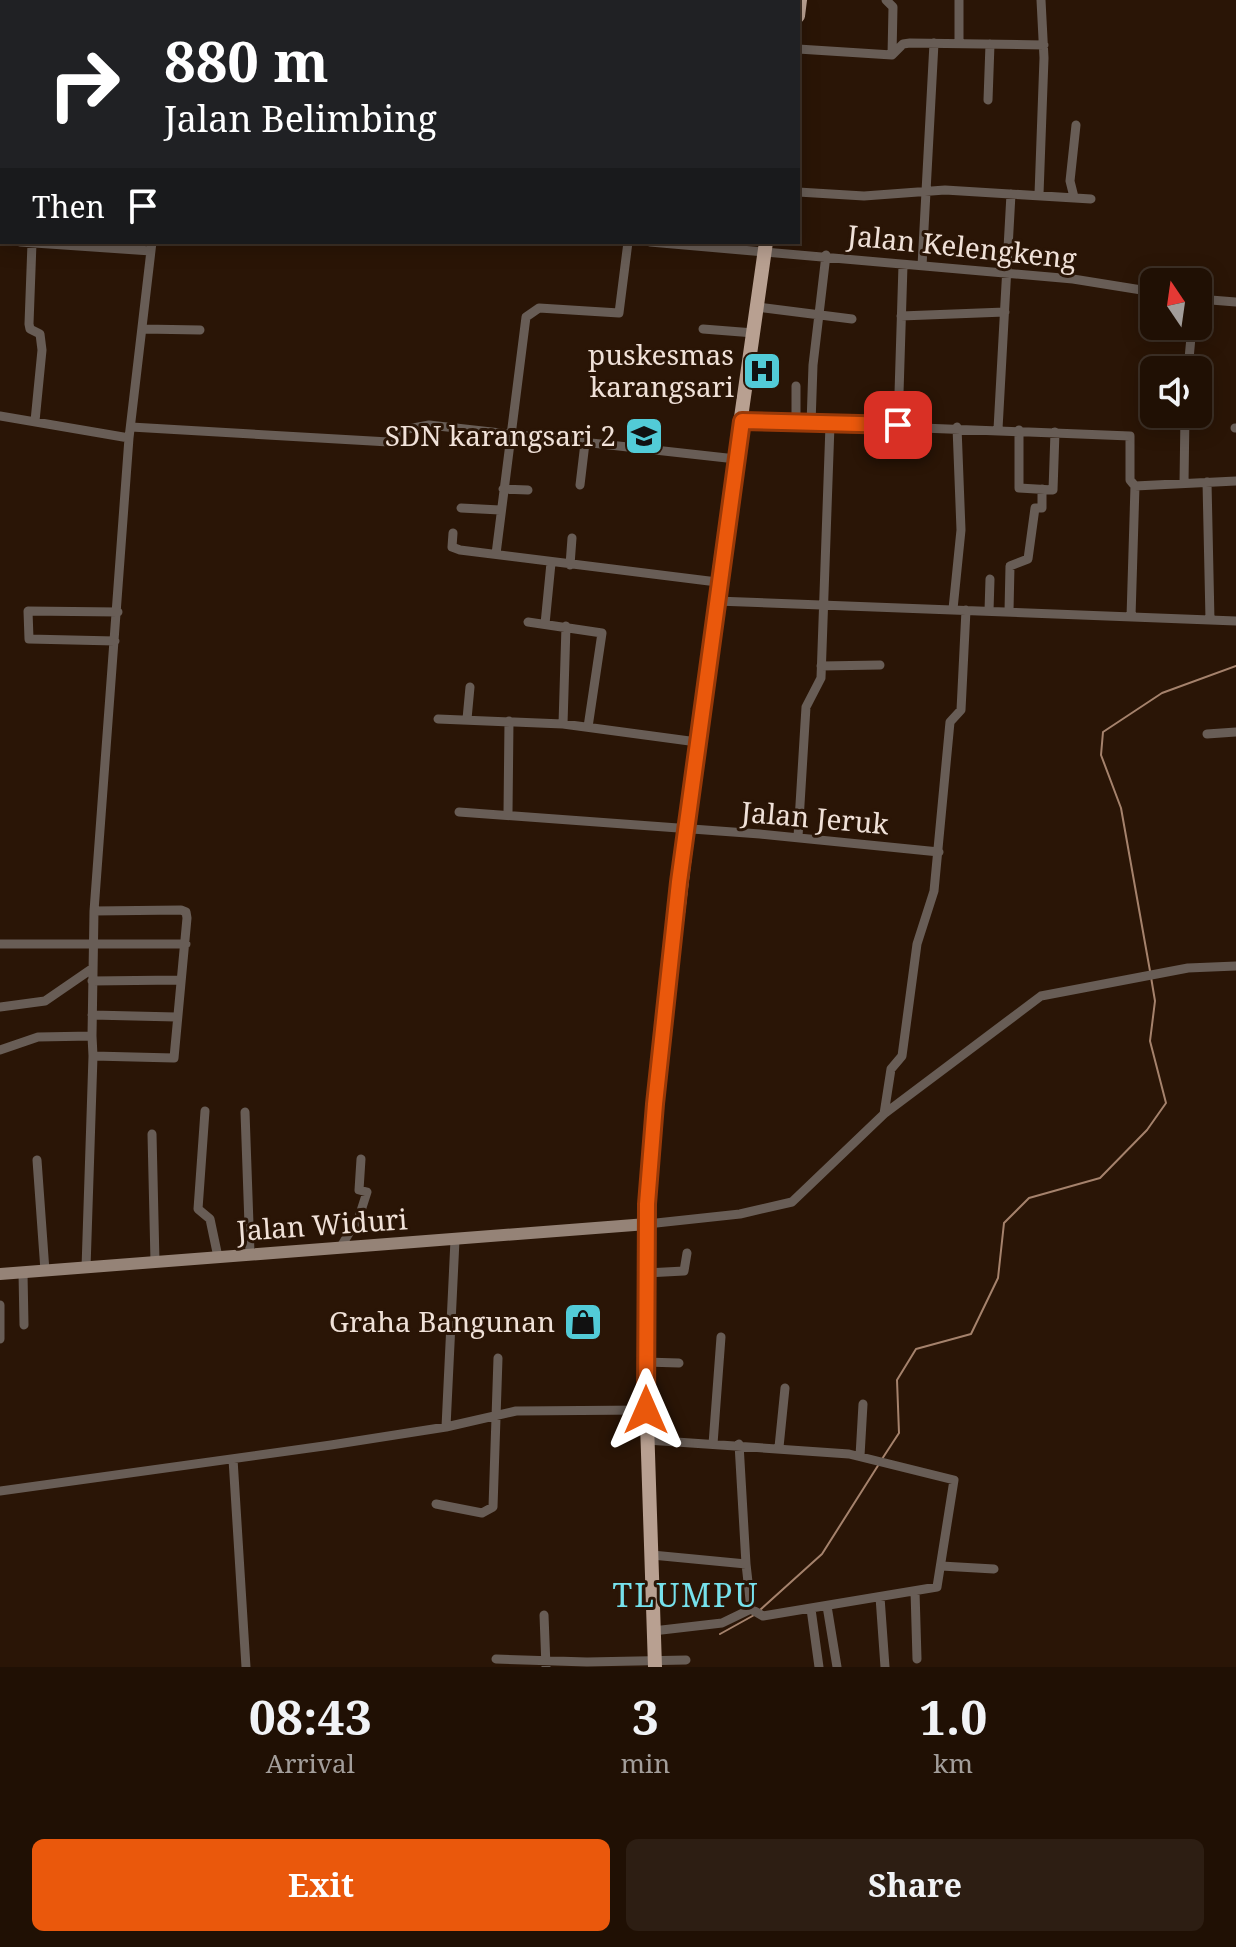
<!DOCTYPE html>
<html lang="en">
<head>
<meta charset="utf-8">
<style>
  body { margin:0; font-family:"Noto Serif",serif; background:#2d1e13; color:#f1f3f6; height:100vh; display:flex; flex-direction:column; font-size:30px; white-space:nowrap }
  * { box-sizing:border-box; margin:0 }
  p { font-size:26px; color:#a29d9a }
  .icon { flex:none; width:44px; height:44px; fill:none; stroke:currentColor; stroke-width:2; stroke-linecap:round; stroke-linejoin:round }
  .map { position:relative; height:1667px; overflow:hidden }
  .sheet { display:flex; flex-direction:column; background:#201004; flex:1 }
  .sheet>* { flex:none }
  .hud { position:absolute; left:0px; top:0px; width:800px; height:244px; box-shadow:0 4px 20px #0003,0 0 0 2px #3d3026; background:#202124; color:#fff; overflow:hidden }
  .needle { width:52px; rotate:347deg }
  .fabs { position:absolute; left:1140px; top:268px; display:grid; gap:16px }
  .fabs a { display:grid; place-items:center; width:72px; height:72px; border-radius:12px; background:#201004; box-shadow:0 4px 20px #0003,0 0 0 2px #3d3026; font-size:40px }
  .pin { position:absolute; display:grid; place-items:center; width:68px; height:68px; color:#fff; margin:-34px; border-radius:16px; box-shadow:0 4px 12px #0006 }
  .me { position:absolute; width:88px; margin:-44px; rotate:0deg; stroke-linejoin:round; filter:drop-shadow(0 0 6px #0008) }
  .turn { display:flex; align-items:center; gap:28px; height:168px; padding:0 32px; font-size:36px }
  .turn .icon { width:104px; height:104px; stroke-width:2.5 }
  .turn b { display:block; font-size:56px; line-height:68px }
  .then { display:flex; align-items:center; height:76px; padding:0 32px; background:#0003; gap:16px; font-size:30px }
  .eta { display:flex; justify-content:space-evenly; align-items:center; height:136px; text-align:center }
  .eta b { font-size:48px; font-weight:700; line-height:56px }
  .button { display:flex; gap:16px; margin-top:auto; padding:16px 32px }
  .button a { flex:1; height:92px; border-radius:12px; background:#ea580c; color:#fff; font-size:32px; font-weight:700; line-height:92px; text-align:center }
  .button a+a { background:#2d1e13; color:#f1f3f6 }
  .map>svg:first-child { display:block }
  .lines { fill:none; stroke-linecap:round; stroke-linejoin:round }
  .stream { stroke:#a5826c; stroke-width:2 }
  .minor { stroke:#685d56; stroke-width:9 }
  .secondary { stroke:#958377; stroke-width:12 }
  .primary { stroke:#b8a091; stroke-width:14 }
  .route-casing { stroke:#983908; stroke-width:20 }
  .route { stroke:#ea580c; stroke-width:14 }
  .labels { text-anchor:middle; stroke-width:6; stroke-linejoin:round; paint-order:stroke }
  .street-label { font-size:28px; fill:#f0e1d8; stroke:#2a1506 }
  .poi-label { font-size:28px; fill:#f0e1d8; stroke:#2a1506; text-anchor:end }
  .quarter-label { font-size:32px; letter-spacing:2px; fill:#76e1ec; stroke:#2a1506 }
</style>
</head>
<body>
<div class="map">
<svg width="1236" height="1667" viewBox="0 0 1236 1667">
  <rect width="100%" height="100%" fill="#2a1506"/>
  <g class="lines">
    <path class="stream" d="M1150,971l-29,-163 -20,-53 2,-23 59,-39 74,-27
      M882,1459l17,-26 -2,-53 19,-31 55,-15 27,-56 6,-55 25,-25 71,-20 47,-48 19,-27 -16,-62 5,-40 -4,-24
      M760,1610l62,-56 57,-90
      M720,1634l36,-20"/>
    <path class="minor" d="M231,0l16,2
      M327,0l1,2
      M886,0l7,7 -1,48
      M959,0v43
      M132,2v-2
      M397,2v-2
      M468,2v-2
      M496,2v-2
      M561,2v-2
      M0,44h2
      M798,49l94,6 11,-11 7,-1 134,2
      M0,73h2
      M988,100l2,-56
      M0,144h2
      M798,192l66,4 81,-6 146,9
      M1039,194l5,-136 -3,-58
      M1074,197l-4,-16 6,-56
      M0,241h2
      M20,242l131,9
      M650,242l423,37 81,13
      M32,243l-3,81 1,5 10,5 2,16 -7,71
      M922,266l12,-223
      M1198,299l38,3
      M757,307l95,12
      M901,316l104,-4
      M143,329l57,1
      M703,329l51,4
      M1188,370l4,-44
      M0,416l129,22 23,-196
      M742,421l388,15v44l5,6 -4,131
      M796,424v-38
      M811,424l2,-59 13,-110
      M898,425l5,-160
      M131,427l258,15 19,-13 21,-4 307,34
      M1235,428h1
      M998,429l13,-235
      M1019,430v58l34,2 2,-58
      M1207,482l3,138
      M1184,483l1,-69
      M580,485l5,-42
      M1135,486l101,-5
      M503,489l25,1
      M461,508l39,2
      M453,533l-1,14 8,3 257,32
      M496,554l30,-237 13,-9 80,5 9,-71
      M570,565l2,-27
      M716,601l520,20
      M953,609l8,-79 -4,-103
      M989,611l1,-32
      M1009,611l1,-45 18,-7 7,-51h7v-19
      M528,622l74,11 -14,94
      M545,624l6,-61
      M115,641l-86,-2 -1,-28 90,1
      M821,666l59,-1
      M438,719l125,5 134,18
      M467,719l3,-32
      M563,724l3,-98
      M1207,734l29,-2
      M459,812l301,22 179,18
      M508,813l1,-92
      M798,837l8,-130 15,-29 9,-253
      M0,944h186
      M92,981l87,-1
      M0,1007l45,-6 48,-33
      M92,1015l84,2
      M92,1036l1,20 81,2 13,-140 -1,-6 -5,-2 -87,1
      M0,1050l38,-13 54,-1 2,-125 35,-473
      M205,1111l-7,98 12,10 8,38
      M245,1112l5,141
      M884,1114l7,-45 11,-13 15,-112 17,-53 16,-169 11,-12 5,-100
      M152,1134l3,128
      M37,1160l8,111
      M647,1224l93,-10 52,-12 92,-88 157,-118 147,-28 48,-2
      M340,1248l19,-31 8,-25 -8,-2 2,-31
      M86,1268l7,-212
      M23,1273l1,52
      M646,1273l38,-2 3,-18
      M0,1305v34
      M645,1362l34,1
      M446,1427l9,-187
      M647,1440l202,14 105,26 -17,107 -174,29 -12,-7 -5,-45 -94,-9
      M713,1444l8,-107
      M739,1444l7,120
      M779,1447l6,-59
      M860,1456l3,-52
      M233,1459l13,208
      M0,1491l331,-46 115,-18 70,-16 130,-1
      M436,1504l46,9 11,-6 5,-149
      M941,1566l53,3
      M915,1591l2,68
      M880,1597l5,70
      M827,1606l10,61
      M811,1609l8,58
      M544,1615l2,52
      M653,1631l69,-8 29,-14
      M496,1659l91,3 99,-2"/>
    <path class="secondary" d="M0,1274l647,-50"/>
    <path class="primary" d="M798,16l2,-16
      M655,1667l-10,-305 2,-158 8,-100 65,-539 46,-323"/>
  </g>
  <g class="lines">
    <g class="route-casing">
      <path id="route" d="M646,1410l1,-206 8,-100 24,-222 63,-461 156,4"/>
    </g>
    <use href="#route" class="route"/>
  </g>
  <defs>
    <g id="hospital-square" transform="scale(2)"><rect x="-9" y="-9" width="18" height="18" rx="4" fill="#52cbd7" stroke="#2a1506"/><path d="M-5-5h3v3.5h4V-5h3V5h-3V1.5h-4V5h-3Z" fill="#111"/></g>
    <g id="school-square" transform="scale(2)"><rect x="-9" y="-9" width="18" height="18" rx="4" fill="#52cbd7" stroke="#2a1506"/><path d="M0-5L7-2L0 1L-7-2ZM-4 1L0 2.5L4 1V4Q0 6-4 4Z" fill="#111"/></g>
    <g id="shop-square" transform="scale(2)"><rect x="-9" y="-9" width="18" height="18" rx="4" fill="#52cbd7" stroke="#2a1506"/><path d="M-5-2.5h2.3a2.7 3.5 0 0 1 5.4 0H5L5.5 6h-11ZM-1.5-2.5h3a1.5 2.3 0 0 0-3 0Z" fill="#111"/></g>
  </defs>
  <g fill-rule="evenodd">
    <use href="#hospital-square" x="762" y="371"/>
    <use href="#school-square" x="644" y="436"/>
    <use href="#shop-square" x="583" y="1322"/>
  </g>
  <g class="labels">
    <g class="street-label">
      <text transform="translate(962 247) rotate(6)" y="10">Jalan Kelengkeng</text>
      <text transform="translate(815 818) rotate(5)" y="10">Jalan Jeruk</text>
      <text transform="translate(322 1225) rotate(-4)" y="10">Jalan Widuri</text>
    </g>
    <g class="poi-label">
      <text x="734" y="365">puskesmas<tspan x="734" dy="32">karangsari</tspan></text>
      <text x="616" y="446">SDN karangsari 2</text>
      <text x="555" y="1332">Graha Bangunan</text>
    </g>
    <g class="quarter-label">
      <text x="686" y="1607">TLUMPU</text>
    </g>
  </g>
</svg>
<div class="fabs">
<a><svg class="needle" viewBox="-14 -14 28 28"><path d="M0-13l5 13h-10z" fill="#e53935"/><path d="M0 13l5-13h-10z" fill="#a29d9a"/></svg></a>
<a><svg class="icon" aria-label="sound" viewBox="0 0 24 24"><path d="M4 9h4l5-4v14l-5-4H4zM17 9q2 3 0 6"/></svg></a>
</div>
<div class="pin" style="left:898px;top:425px;background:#d93025"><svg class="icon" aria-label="arrive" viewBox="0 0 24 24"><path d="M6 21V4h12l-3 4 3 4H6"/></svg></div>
<svg class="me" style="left:646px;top:1410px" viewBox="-20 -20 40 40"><path d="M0-17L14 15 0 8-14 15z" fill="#ea580c" stroke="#fff" stroke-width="4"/></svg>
<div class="hud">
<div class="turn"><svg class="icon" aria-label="right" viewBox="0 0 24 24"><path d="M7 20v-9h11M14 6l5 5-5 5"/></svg><div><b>880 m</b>Jalan Belimbing</div></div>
<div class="then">Then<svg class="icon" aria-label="arrive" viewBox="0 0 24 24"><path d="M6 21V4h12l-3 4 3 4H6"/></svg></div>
</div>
</div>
<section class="sheet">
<div class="eta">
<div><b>08:43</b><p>Arrival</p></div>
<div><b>3</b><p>min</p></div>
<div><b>1.0</b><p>km</p></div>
</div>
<div class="button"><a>Exit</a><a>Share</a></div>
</section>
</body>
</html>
